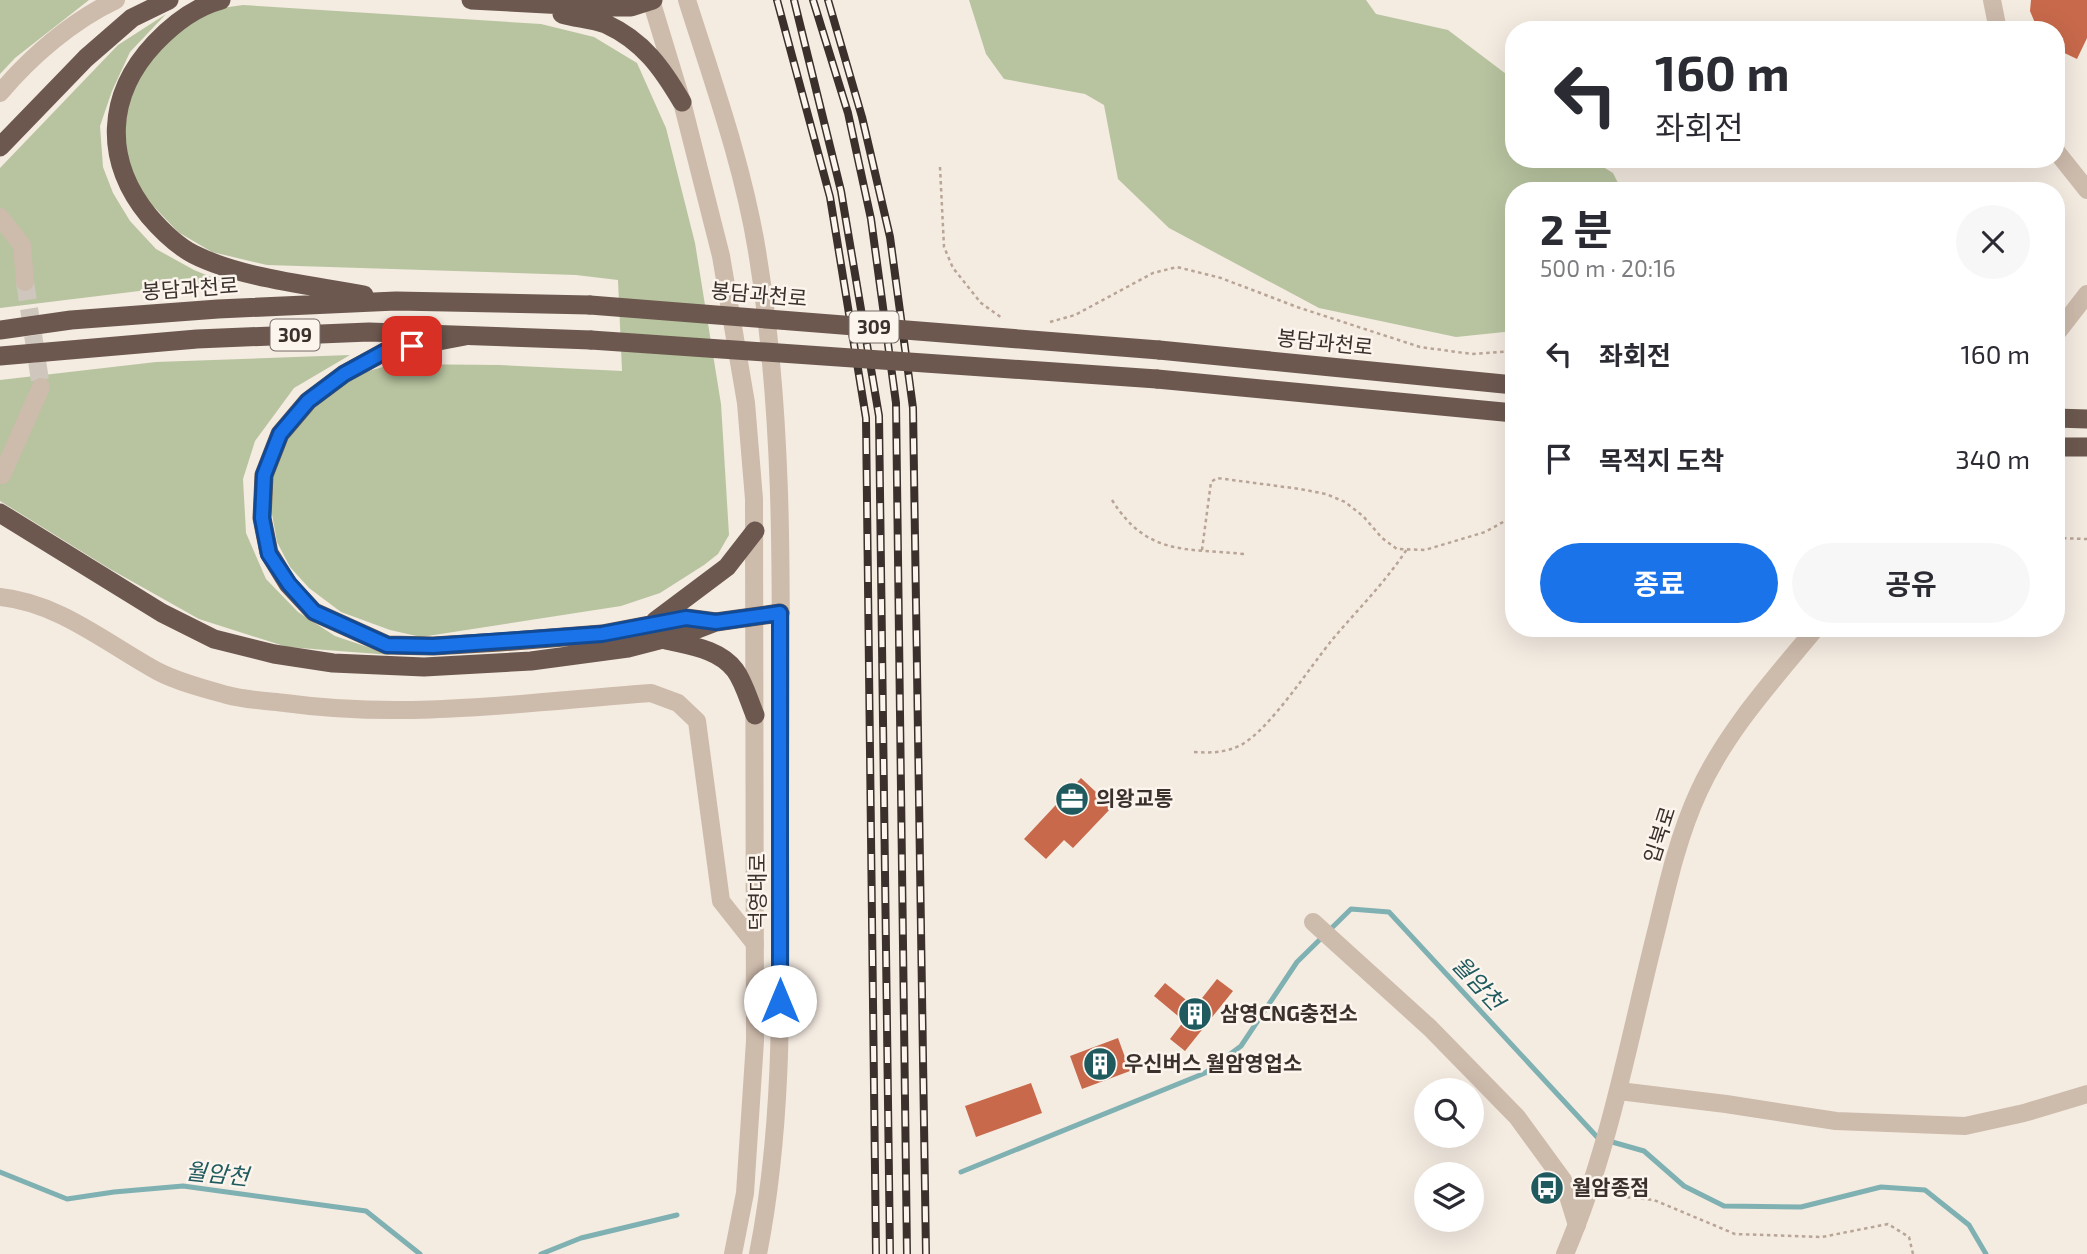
<!DOCTYPE html>
<html lang="ko">
<head>
<meta charset="utf-8">
<style>
  body { margin:0; font-family:"Exo 2","Noto Sans KR",sans-serif; background:#f7f7f7; color:#2b2b33; height:100vh; display:flex; flex-direction:column; font-size:26px; white-space:nowrap }
  * { box-sizing:border-box; margin:0 }
  p { font-size:23px; color:#7c7c81 }
  .icon { flex:none; width:38px; height:38px; fill:none; stroke:currentColor; stroke-width:2; stroke-linecap:round; stroke-linejoin:round }
  .map { position:relative; flex:1; overflow:hidden }
  .drawer { position:absolute; left:1505px; top:182px; width:560px; height:455px; display:flex; flex-direction:column; background:#fff; border-radius:28px; box-shadow:0 7px 28px #0002 }
  .drawer>* { flex:none }
  .banner { position:absolute; left:1505px; top:21px; width:560px; height:147px; border-radius:28px; box-shadow:0 7px 28px #0002; background:#fff; color:#2b2b33; overflow:hidden }
  .tools { position:absolute; left:1414px; top:1078px; display:grid; gap:14px }
  .tools a { display:grid; place-items:center; width:70px; height:70px; border-radius:50%; background:#fff; box-shadow:0 7px 28px #0002; font-size:35px }
  .pin { position:absolute; display:grid; place-items:center; width:60px; height:60px; color:#fff; margin:-30px; border-radius:14px; box-shadow:0 4px 10px #0006 }
  .me { position:absolute; width:77px; margin:-38px; rotate:0deg; stroke-linejoin:round; filter:drop-shadow(0 0 5px #0008) }
  .turn { display:flex; align-items:center; gap:24px; height:147px; padding:0 35px; font-size:32px }
  .turn .icon { width:91px; height:91px; stroke-width:2.5 }
  .turn b { display:block; font-size:49px; line-height:60px }
  .round { display:grid; place-items:center; flex:none; width:74px; height:74px; border-radius:37px; background:#f7f7f7 }
  .summary { display:flex; align-items:center; justify-content:space-between; height:119px; padding:0 35px }
  h1 { font-size:42px; font-weight:700; line-height:52px }
  .button { display:flex; gap:14px; margin-top:auto; padding:14px 35px }
  .button a { flex:1; height:80px; border-radius:42px; background:#1a73e8; color:#fff; font-size:28px; font-weight:700; line-height:80px; text-align:center }
  .button a+a { background:#f7f7f7; color:#2b2b33 }
  ul { padding:0; list-style:none }
  li { display:flex; align-items:center; gap:21px; height:105px; padding:0 35px }
  li div { flex:1 }
  li b { display:block; font-size:26px }
  li em { font-style:normal }
  .map>svg:first-child { display:block }
  .green { fill:#b8c4a0 }
  .lines { fill:none; stroke-linecap:round; stroke-linejoin:round }
  .stream { stroke:#7fb0b2; stroke-width:5 }
  .building { fill:#c8694b }
  .minor-tunnel { stroke:#cfc6bd; stroke-width:18; stroke-dasharray:18 9; stroke-linecap:butt }
  .path { stroke:#b9a596; stroke-width:2.5; stroke-dasharray:3.5 3.5; stroke-linecap:butt }
  .minor { stroke:#cdbbac; stroke-width:18 }
  .tertiary { stroke:#cdbbac; stroke-width:18 }
  .trunk { stroke:#6c584f; stroke-width:19 }
  .rail-casing { stroke:#3b302b; stroke-width:8 }
  .rail { stroke:#fbf5ee; stroke-width:5; stroke-dasharray:16; stroke-linecap:butt }
  .trunk-bridge { stroke:#6c584f; stroke-width:19 }
  .route-casing { stroke:#114b97; stroke-width:18 }
  .route { stroke:#1a73e8; stroke-width:12 }
  .labels { text-anchor:middle; stroke-width:5; stroke-linejoin:round; paint-order:stroke }
  .shield { fill:#fbf5ee; stroke:#756b66; stroke-width:2 }
  .shield-label { font-size:19px; font-weight:bold; fill:#3b302b }
  .street-label { font-size:21px; fill:#3b302b; stroke:#fbf5ee }
  .poi-label { font-size:21px; font-weight:bold; fill:#3b302b; stroke:#fbf5ee; text-anchor:start }
  .water-label { font-size:23px; font-style:italic; fill:#1f5a5e; stroke:#fbf5ee }
</style>
</head>
<body>
<div class="map">
<svg width="2087" height="1254" viewBox="0 0 2087 1254">
  <rect width="100%" height="100%" fill="#f4ebe1"/>
  <path class="green" d="M0,0h89l-74,58 -15,16z
    M969,0h397l10,14 72,16 62,47 4,6v76h76l23,14 9,18h-108v140l-58,6 -137,-29 -150,-80 -51,-49 -14,-74 -19,-11 -81,-15 -18,-25z
    M243,5l298,19 53,13 43,26 29,65 29,115 26,161 8,131 -11,19 -14,11 -44,28 -39,13 -200,31 -31,-7 -49,-18 -32,-24 -19,-21 -13,-25 -9,-50 4,-26 25,-42 53,-48 44,-12 106,1 122,6 -4,-91 -42,-5 -309,-10 -55,-13 -34,-20 -37,-39 -19,-45 9,-62 19,-33 57,-43z
    M166,14l-36,38 -18,39 -12,35 3,41 10,26 17,28 26,28 38,21 27,11 -221,27v-140l118,-123z
    M350,355l-56,33 -39,53 -12,38 3,54 20,46 32,33 37,24 56,19 -104,-8 -88,-28 -89,-50 -110,-68v-121l156,-18z"/>
  <g class="lines">
    <path class="stream" d="M0,1172l67,27 47,-7 69,-6 183,25 54,43
      M961,1172l244,-99 36,-27 56,-84 54,-53 38,3 209,226 46,13 40,35 40,20 77,1 80,-20 44,3 44,35 17,29
      M541,1254l40,-16 96,-23"/>
  </g>
  <path class="building" d="M2031,0h56v38l-10,21 -21,-10v-19h-18l-8,-19z
    M1081,778l31,29 -39,41 -9,-8 -18,19 -22,-20z
    M1217,979l16,12 -48,60 -15,-12 14,-18 -30,-25 11,-13 30,24z
    M1118,1038l12,33 -48,18 -12,-33z
    M1031,1083l11,30 -66,24 -11,-31z"/>
  <g class="lines">
    <path class="minor-tunnel" d="M25,282l16,105"/>
    <path class="path" d="M940,167l4,80 9,21 28,35 21,15
      M1050,322l25,-7 78,-42 24,-6 44,11 76,29 123,40 52,7 42,-3
      M1112,500c35,56 73,48 132,54
      M2056,538l31,1
      M1202,550l9,-68 6,-4 83,11 26,5 19,8 18,14 19,22 15,11 28,1 60,-18 29,-16
      M1194,752c17,1 31,1 47,-7 29,-16 69,-78 91,-105 25,-30 53,-57 75,-91
      M1606,1195l48,5 81,34 87,3 66,-13 21,13 4,17"/>
    <path class="minor" d="M0,93c30,-36 73,-73 116,-93
      M0,217l22,28 3,37
      M2,475l39,-88
      M0,597c59,6 106,46 157,74 21,11 48,18 70,24 19,5 39,6 58,8 122,17 244,-1 366,-10l27,10 19,18 24,180 34,43
      M1313,922l117,106 87,89 46,63 14,45
      M1619,1091l107,13 110,17 129,5 59,-13 63,-19"/>
    <path class="tertiary" d="M651,0l31,102 39,154 25,147 8,96 1,542 -10,152 -12,61
      M687,0c26,82 56,165 70,251 31,189 23,381 23,572 0,144 6,289 -22,431
      M1992,0l6,30
      M2056,151l31,39
      M2056,334l31,-40
      M1565,1254c45,-105 64,-216 92,-326 11,-46 22,-94 42,-137 28,-61 75,-112 117,-163"/>
    <path class="trunk" d="M221,0c-26,7 -47,23 -66,43 -49,52 -52,117 -6,173 12,14 27,29 44,38 47,24 118,31 171,41
      M471,0l132,7h28l22,-7
      M562,14c14,4 30,5 44,10 37,17 56,44 76,78
      M0,147l86,-89 46,-40 37,-18
      M0,330l71,-10 147,-11 178,-8 194,4
      M465,336l-79,15 -42,23 -36,27 -28,33 -16,41 -2,43 7,35 19,31 26,28 73,33 46,1 67,-4 102,-8 84,-16 30,4
      M1159,350l355,35
      M0,356l197,-17 172,-7 222,8
      M1157,379l357,34
      M2056,418l31,1
      M2056,447h31
      M0,513l162,100 52,26 60,15 59,9 91,4 107,-6 97,-13 62,-16 26,-10 64,-9
      M655,621l72,-54 28,-36
      M666,640c25,6 53,9 69,30 9,12 14,31 20,45"/>
    <g class="rail-casing">
      <path id="rail" d="M777,0l53,197 36,221 10,836
        M794,0l47,191 38,225 11,838
        M813,0l35,113 23,106 25,184 11,851
        M828,0l34,117 28,120 23,171 13,846"/>
    </g>
    <use href="#rail" class="rail"/>
    <path class="trunk-bridge" d="M590,305l569,45
      M591,340l566,39"/>
  </g>
  <g class="lines">
    <g class="route-casing">
      <path id="route" d="M412,346l-26,5 -42,23 -36,27 -28,33 -16,41 -2,43 7,36 20,30 25,28 73,33 46,1 169,-12 84,-16 30,4 64,-9v388"/>
    </g>
    <use href="#route" class="route"/>
  </g>
  <defs>
    <g id="office-disc" transform="scale(1.75)"><circle r="9.5" fill="#1f5a5e" stroke="#fbf5ee"/><path d="M-6-3h4V-5.5h4V-3h4V5H-6ZM-1-4.5V-3h2v-1.5ZM-6 0V1H6V0Z" fill="#fff"/></g>
    <g id="building-disc" transform="scale(1.75)"><circle r="9.5" fill="#1f5a5e" stroke="#fbf5ee"/><path d="M-4-6H4V6H1V3H-1V6H-4ZM-2.5-4.3h1.7v1.8h-1.7ZM.8-4.3h1.7v1.8H.8ZM-2.5-1h1.7V.8h-1.7ZM.8-1h1.7V.8H.8Z" fill="#fff"/></g>
    <g id="bus-disc" transform="scale(1.75)"><circle r="9.5" fill="#1f5a5e" stroke="#fbf5ee"/><path d="M-5-6H5V4H4V6H2V4H-2V6H-4V4H-5ZM-3.5-4V0h7V-4ZM-3.5 1.2v1.5H-2V1.2ZM2 1.2v1.5H3.5V1.2Z" fill="#fff"/></g>
  </defs>
  <g fill-rule="evenodd">
    <use href="#office-disc" x="1072" y="799"/>
    <use href="#building-disc" x="1195" y="1014"/>
    <use href="#building-disc" x="1100" y="1064"/>
    <use href="#bus-disc" x="1547" y="1188"/>
  </g>
  <g class="labels">
    <g class="shield">
      <rect x="849.5" y="311.5" width="49" height="31" rx="5"/>
      <rect x="270.5" y="319.5" width="49" height="31" rx="5"/>
    </g>
    <g class="shield-label">
      <text x="874" y="334">309</text>
      <text x="295" y="342">309</text>
    </g>
    <g class="street-label">
      <text transform="translate(190 289) rotate(-4)" y="7">봉담과천로</text>
      <text transform="translate(759 295) rotate(5)" y="7">봉담과천로</text>
      <text transform="translate(1325 343) rotate(6)" y="7">봉담과천로</text>
      <text transform="translate(1660 835) rotate(-72)" y="7">입북로</text>
      <text transform="translate(758 892) rotate(-90)" y="7">덕영대로</text>
    </g>
    <g class="poi-label">
      <text x="1096" y="806">의왕교통</text>
      <text x="1220" y="1021">삼영CNG충전소</text>
      <text x="1124" y="1071">우신버스 월암영업소</text>
      <text x="1572" y="1195">월암종점</text>
    </g>
    <g class="water-label">
      <text transform="translate(1478 983) rotate(47)" y="8">월암천</text>
      <text transform="translate(217 1174) rotate(6)" y="8">월암천</text>
    </g>
  </g>
</svg>
<div class="tools">
<a><svg class="icon" aria-label="search" viewBox="0 0 24 24"><circle cx="10" cy="10" r="6"/><path d="M15 15l6 6"/></svg></a>
<a><svg class="icon" aria-label="layers" viewBox="0 0 24 24"><path d="M12 4l9 5-9 5-9-5zM3 14l9 5 9-5"/></svg></a>
</div>
<div class="pin" style="left:412px;top:346px;background:#d93025"><svg class="icon" aria-label="arrive" viewBox="0 0 24 24"><path d="M6 21V4h12l-3 4 3 4H6"/></svg></div>
<svg class="me" style="left:780px;top:1001px" viewBox="-20 -20 40 40"><circle r="19" fill="#fff"/><path d="M0-13L10 11 0 6-10 11z" fill="#1a73e8"/></svg>
<div class="banner">
<div class="turn"><svg class="icon" aria-label="left" viewBox="0 0 24 24"><path d="M17 20v-9H6M10 6l-5 5 5 5"/></svg><div><b>160 m</b>좌회전</div></div>
</div>
<section class="drawer">
<div class="summary"><div><h1>2 분</h1><p>500 m · 20:16</p></div><a class="round"><svg class="icon" aria-label="close" viewBox="0 0 24 24"><path d="M6 6l12 12M18 6L6 18"/></svg></a></div>
<ul>
<li><svg class="icon" aria-label="left" viewBox="0 0 24 24"><path d="M17 20v-9H6M10 6l-5 5 5 5"/></svg><div><b>좌회전</b></div><em>160 m</em></li>
<li><svg class="icon" aria-label="arrive" viewBox="0 0 24 24"><path d="M6 21V4h12l-3 4 3 4H6"/></svg><div><b>목적지 도착</b></div><em>340 m</em></li>
</ul>
<div class="button"><a>종료</a><a>공유</a></div>
</section>
</div>
</body>
</html>
